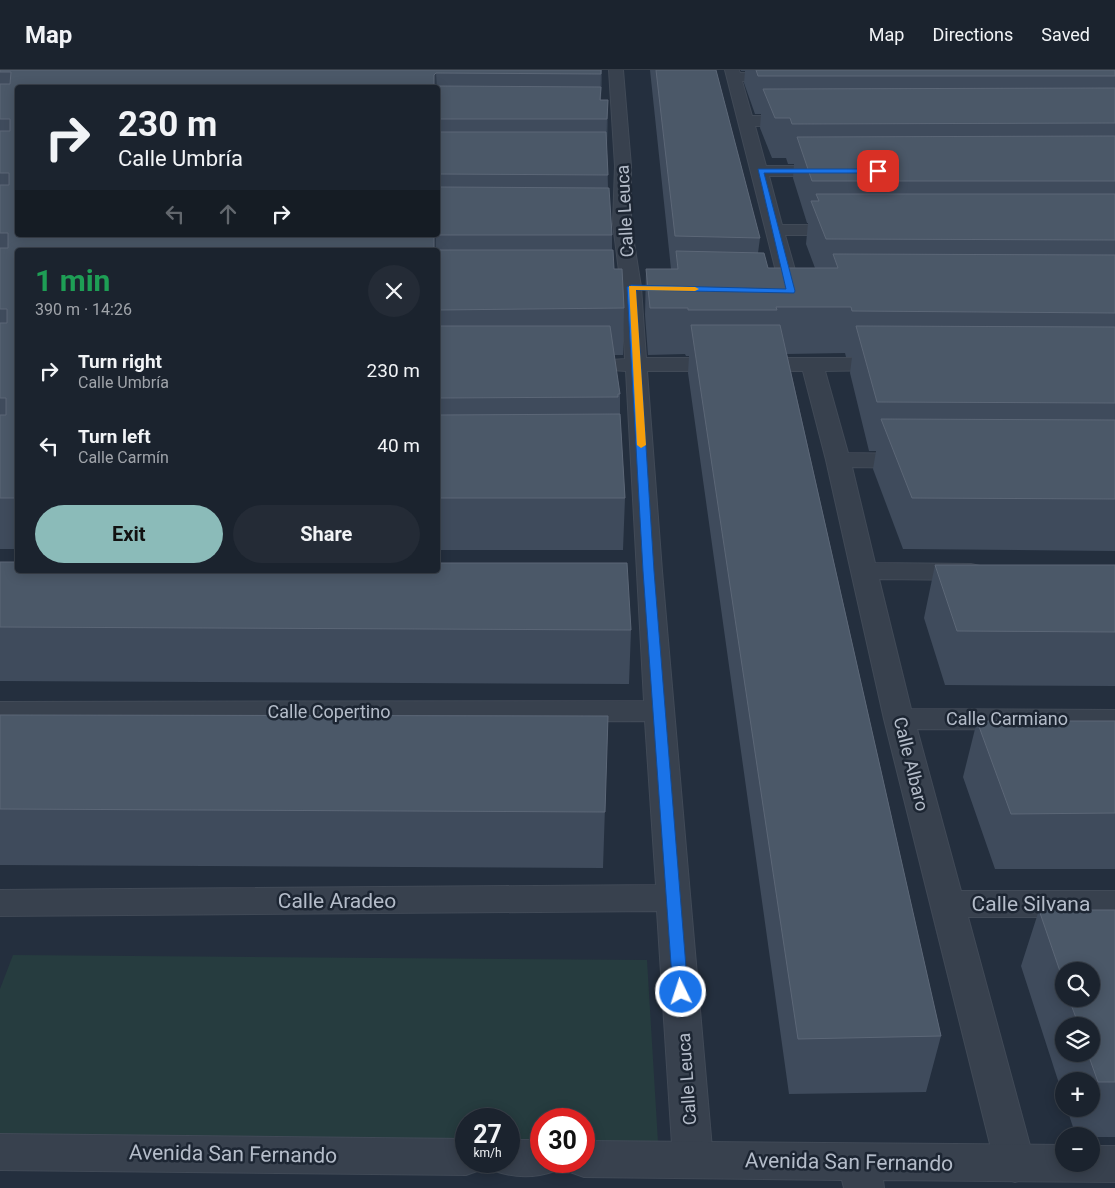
<!DOCTYPE html>
<html lang="en">
<head>
<meta charset="utf-8">
<style>
  body { margin:0; font-family:Roboto,sans-serif; background:#242b36; color:#f1f3f6; height:100vh; display:flex; flex-direction:column; font-size:19px; white-space:nowrap }
  * { box-sizing:border-box; margin:0 }
  p { font-size:16px; color:#a0a4aa }
  .icon { flex:none; width:28px; height:28px; fill:none; stroke:currentColor; stroke-width:2; stroke-linecap:round; stroke-linejoin:round }
  .map { position:relative; flex:1; overflow:hidden }
  .sheet { position:absolute; left:15px; top:178px; width:425px; height:325px; display:flex; flex-direction:column; background:#1b232e; border-radius:5px; box-shadow:0 2px 12px #0003,0 0 0 1px #39404a }
  .sheet>* { flex:none }
  .guide { position:absolute; left:15px; top:15px; width:425px; height:152px; border-radius:5px; box-shadow:0 2px 12px #0003,0 0 0 1px #39404a; background:#1b232e; color:#f1f3f6; overflow:hidden }
  .tools { position:absolute; left:1055px; top:892px; display:grid; gap:10px }
  .tools a { display:grid; place-items:center; width:45px; height:45px; border-radius:50%; background:#1b232e; box-shadow:0 2px 12px #0003,0 0 0 1px #39404a; font-size:25px }
  .speed { position:absolute; left:455px; top:1038px; display:flex; gap:10px; font-size:25px; font-weight:700; text-align:center }
  .speed>* { display:grid; place-content:center; width:65px; height:65px; border-radius:50%; background:#1b232e; box-shadow:0 2px 12px #0003,0 0 0 1px #39404a; line-height:1 }
  .speed small { font-size:12px; font-weight:400 }
  .speed .limit { border:8px solid #d22; background:#fff; color:#111 }
  .pin { position:absolute; display:grid; place-items:center; width:42px; height:42px; color:#fff; margin:-21px; border-radius:10px; box-shadow:0 2px 8px #0006 }
  .me { position:absolute; width:55px; margin:-28px; rotate:356deg; stroke-linejoin:round; filter:drop-shadow(0 0 4px #0008) }
  .turn { display:flex; align-items:center; gap:18px; height:105px; padding:0 20px; font-size:22px }
  .turn .icon { width:65px; height:65px; stroke-width:2.5 }
  .turn b { display:block; font-size:35px; line-height:42px }
  .lanes { display:flex; align-items:center; height:48px; padding:0 20px; background:#0003; justify-content:center; gap:25px; direction:ltr }
  .lanes .off { opacity:.35 }
  .round { display:grid; place-items:center; flex:none; width:52px; height:52px; border-radius:26px; background:#242b36 }
  .head { display:flex; align-items:center; justify-content:space-between; height:85px; padding:0 20px }
  h1 { font-size:30px; font-weight:700; line-height:38px; color:#1e9e55 }
  .action { display:flex; gap:10px; margin-top:auto; padding:10px 20px }
  .action a { flex:1; height:58px; border-radius:30px; background:#8bbbb9; color:#111; font-size:20px; font-weight:700; line-height:58px; text-align:center }
  .action a+a { background:#242b36; color:#f1f3f6 }
  ul { padding:0; list-style:none }
  li { display:flex; align-items:center; gap:15px; height:75px; padding:0 20px }
  li div { flex:1 }
  li b { display:block; font-size:19px }
  li em { font-style:normal }
  header { display:flex; align-items:center; gap:30px; box-sizing:border-box; height:70px; padding:0 25px; background:#1b232e; border-bottom:1px solid #39404a }
  header strong { font-size:24px }
  nav { display:flex; gap:28px; margin-inline-start:auto; font-size:18px }
  .map>svg:first-child { display:block }
  .green { fill:#263c3f }
  .lines { fill:none; stroke-linecap:round; stroke-linejoin:round }
  .minor-casing { stroke:#414a57; stroke-width:2 }
  .tertiary-casing { stroke:#414a57; stroke-width:2 }
  .minor { fill:#38414e; fill-rule:evenodd }
  .tertiary { fill:#38414e; fill-rule:evenodd }
  .wall { fill:#3f4b5c; fill-rule:evenodd }
  .shaded-wall { fill:#2f3b4b }
  .building { fill:#4b5868; stroke:#5c6777 }
  .route { fill:#1a73e8; stroke:#114b97 }
  .slow { fill:#f59e0b }
  .labels { text-anchor:middle; stroke-width:5; stroke-linejoin:round; paint-order:stroke }
  .street-label { font-size:18px; fill:#b4bcc9; stroke:#1d2633 }
  .near-street-label { font-size:21px; fill:#b4bcc9; stroke:#1d2633 }
</style>
</head>
<body>
<header>
<strong>Map</strong>
<nav><a>Map</a><a>Directions</a><a>Saved</a></nav>
</header>
<div class="map">
<svg width="1115" height="1118" viewBox="0 0 1115 1118">
  <rect width="100%" height="100%" fill="#242f3e"/>
  <path class="green" d="M13,885l634,5 11,182 -74,1v-24h-43v24h-32v-24h-43v25l-466,4v-159z"/>
  <g class="lines">
    <g class="minor-casing">
      <path id="minor" d="M609,0h14l8,96v58l10,63 5,71h243l8,1 3,5 -3,5 -8,1 -64,1 23,82 63,1 8,2 4,5 -4,5 -8,2 -59,-1 23,96 96,1 9,2 4,6 -4,6 -9,2 -92,-1 32,130 204,1v20l-198,-1 44,162h154v26h-147l67,247 -6,13 -14,5 -14,-5 -6,-13 -111,-445 -58,-259 -23,-89h-156l15,200 51,589 -6,13 -14,5 -14,-5 -6,-13 -16,-249 -657,5v-26l656,-5 -11,-164 -645,1v-20l644,-1 -18,-330 -15,-1 -3,-5 3,-5 14,-1 -4,-72 -8,-63 2,-58z
        M725,0h14l1,3h41l5,1 2,3 -2,3 -5,1h-39l10,35h47l6,2 2,3 -2,3 -6,2h-44l11,40h65l6,1 2,4 -2,4 -6,1h-62l13,49h62l6,1 3,4 -3,4 -6,1h-59l16,56 -3,4 -7,2 -7,-2 -3,-4z"/>
    </g>
    <g class="tertiary-casing">
      <path id="tertiary" d="M0,1064l466,5v22h18l-4,9 -14,5 -466,-5z
        M509,1070h32v21h18l-4,10c-20,7 -40,7 -60,0l-4,-10h18z
        M584,1071l480,4v19h27v-18h24v36l-232,-2 1,8h-40l-2,-8 -258,-3 -14,-5 -5,-11h19z"/>
    </g>
    <use href="#minor" class="minor"/>
    <use href="#tertiary" class="tertiary"/>
  </g>
  <path class="wall" d="M0,0h602l-1,30h7l-1,49 1,39 4,47v15l2,19 10,39 -1,47h-9l6,39v22l5,82 -2,52h-185v-300h-420v299h-18zM438,18v147h-420z
    M650,0h66l44,168 -2,15 10,15h47l-9,-24 2,-21h-1l-14,-45 1,-14h-6l-2,-6h-14l-12,-30 1,-14h-6l-11,-31 1,-12h-4v-1h374v481l-212,-2 -30,-80 3,-18h-7l-19,-78 2,-16h-6l-1,-4 -58,1 154,682 -15,56 -137,2 -101,-721 1,-17h-3l-1,-2 -37,1 -3,-40 1,-46h25z
    M0,492l631,68 -2,54 -629,-3z
    M935,495h180v121l-170,-1 -21,-67z
    M0,645l608,1 -5,152 -603,-3z
    M977,651h138v148h-120l-32,-92z
    M1039,840h76v227h-24v-1h-15l-9,-27h24v-28h-27v18l-43,-133zM1064,901l27,28h-27zM1064,956h27v28h-27z"/>
  <path class="shaded-wall" d="M602,0l-1,19 -1,23 1,-38z
    M436,3l1,15h-3v-13z
    M608,30l-1,40 -1,19 1,-40z
    M436,165v15h-2v-13z"/>
  <path class="building" d="M0,0h601v4l-165,-1 -2,2v9l2,2 165,1 -1,13h8l-1,19h-169v-31h-420v147h417l-1,2v11l2,2h177l1,19h8l2,39 -186,2v-60h-420v248h-18v-83h6v-17h-6v-75h7v-14h-7v-61h8v-15h-8v-48h9v-12h-9v-42h10v-12h-10v-35h10l1,-12h-11z
    M656,0h60l44,168 -85,-2z
    M756,0h359v6h-357z
    M1115,18v35l-323,1 -2,-6h-15l-12,-29z
    M438,62h168l2,43 -170,-1z
    M1115,66v45h-303l-15,-44z
    M438,117l171,1 3,47h-174z
    M816,124h299v46l-289,-1 -15,-38h8z
    M676,181l88,2 4,15h70l-5,-14 282,1v58l-263,-2 -1,-4h-75l1,3h-89v-2h-38l-4,-39h32z
    M691,255h89l161,711 -143,3z
    M438,256h172l10,68h-2v3l-180,1z
    M856,256l259,1v76l-238,-1z
    M620,344l5,84h-187v-83z
    M881,349l234,1v79l-203,-1z
    M0,492h18v8h420v-7h189l4,67 -631,-3z
    M935,495h180v67l-158,-1z
    M0,645l608,1 -3,96 -605,-3z
    M977,651h138v92l-104,1z
    M1039,840h76v172h-17l-10,-28h3v-28h-12l-10,-27h22v-28h-27v12z"/>
  <path class="route" d="M758,99h120l4,2 -4,2h-114l31,118 -1,2 -158,-3 18,281 34,421 -2,4 -5,2 -5,-2 -3,-4 -30,-421 -16,-284 4,-2 155,4z"/>
  <path class="slow" d="M629,216l66,1 4,2 -4,2 -59,-1 10,155 -5,3 -4,-3z"/>
  <g class="labels">
    <g class="street-label">
      <text transform="translate(625 141) rotate(-93)" y="6">Calle Leuca</text>
      <text x="329" y="648">Calle Copertino</text>
      <text x="1007" y="655">Calle Carmiano</text>
      <text transform="translate(911 694) rotate(76)" y="6">Calle Albaro</text>
      <text transform="translate(687 1009) rotate(-94)" y="6">Calle Leuca</text>
    </g>
    <g class="near-street-label">
      <text x="337" y="838">Calle Aradeo</text>
      <text x="1031" y="841">Calle Silvana</text>
      <text transform="translate(233 1084) rotate(1)" y="7">Avenida San Fernando</text>
      <text transform="translate(849 1092) rotate(1)" y="7">Avenida San Fernando</text>
    </g>
  </g>
</svg>
<div class="tools">
<a><svg class="icon" aria-label="search" viewBox="0 0 24 24"><circle cx="10" cy="10" r="6"/><path d="M15 15l6 6"/></svg></a>
<a><svg class="icon" aria-label="layers" viewBox="0 0 24 24"><path d="M12 4l9 5-9 5-9-5zM3 14l9 5 9-5"/></svg></a>
<a>+</a>
<a>−</a>
</div>
<div class="speed"><div>27<small>km/h</small></div><div class="limit">30</div></div>
<div class="pin" style="left:878px;top:101px;background:#d93025"><svg class="icon" aria-label="arrive" viewBox="0 0 24 24"><path d="M6 21V4h12l-3 4 3 4H6"/></svg></div>
<svg class="me" style="left:681px;top:922px" viewBox="-20 -20 40 40"><circle r="17" fill="#1a73e8" stroke="#fff" stroke-width="3"/><path d="M0-11L8 9 0 5-8 9z" fill="#fff"/></svg>
<div class="guide">
<div class="turn"><svg class="icon" aria-label="right" viewBox="0 0 24 24"><path d="M7 20v-9h11M14 6l5 5-5 5"/></svg><div><b>230 m</b>Calle Umbría</div></div>
<div class="lanes"><svg class="icon off" aria-label="left" viewBox="0 0 24 24"><path d="M17 20v-9H6M10 6l-5 5 5 5"/></svg><svg class="icon off" aria-label="ahead" viewBox="0 0 24 24"><path d="M12 20V5M6 11l6-6 6 6"/></svg><svg class="icon" aria-label="right" viewBox="0 0 24 24"><path d="M7 20v-9h11M14 6l5 5-5 5"/></svg></div>
</div>
<section class="sheet">
<div class="head"><div><h1>1 min</h1><p>390 m · 14:26</p></div><a class="round"><svg class="icon" aria-label="close" viewBox="0 0 24 24"><path d="M6 6l12 12M18 6L6 18"/></svg></a></div>
<ul>
<li><svg class="icon" aria-label="right" viewBox="0 0 24 24"><path d="M7 20v-9h11M14 6l5 5-5 5"/></svg><div><b>Turn right</b><p>Calle Umbría</p></div><em>230 m</em></li>
<li><svg class="icon" aria-label="left" viewBox="0 0 24 24"><path d="M17 20v-9H6M10 6l-5 5 5 5"/></svg><div><b>Turn left</b><p>Calle Carmín</p></div><em>40 m</em></li>
</ul>
<div class="action"><a>Exit</a><a>Share</a></div>
</section>
</div>
</body>
</html>
